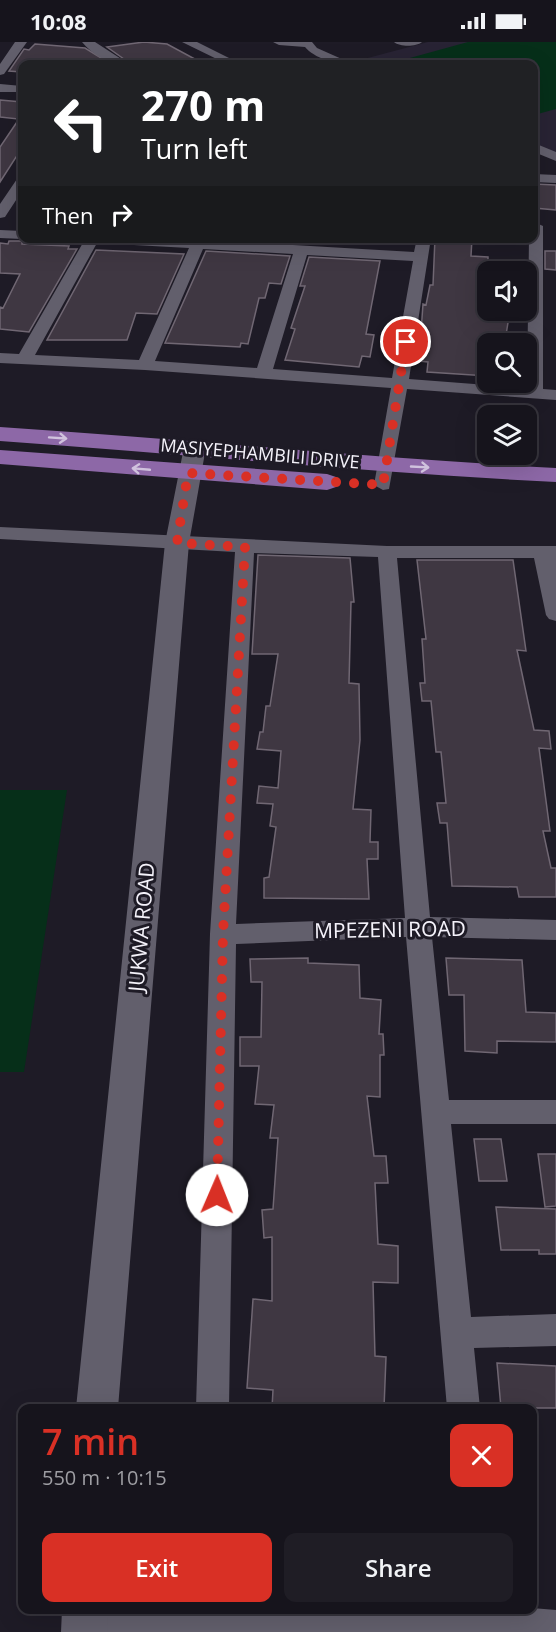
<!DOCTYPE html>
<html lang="en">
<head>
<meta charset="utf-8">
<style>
  body { margin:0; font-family:"Open Sans",sans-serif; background:#1f1d25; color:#f1f3f6; height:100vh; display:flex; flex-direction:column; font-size:22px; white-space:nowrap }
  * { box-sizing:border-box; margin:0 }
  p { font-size:20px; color:#9e9ea3 }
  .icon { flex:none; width:33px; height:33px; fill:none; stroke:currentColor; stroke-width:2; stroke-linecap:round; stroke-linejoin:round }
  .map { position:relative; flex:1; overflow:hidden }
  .sheet { position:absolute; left:18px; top:1362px; width:519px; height:210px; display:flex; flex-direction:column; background:#16141c; border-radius:12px; box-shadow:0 6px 24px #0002,0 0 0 2px #35333b }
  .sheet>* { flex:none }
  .top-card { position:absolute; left:18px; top:18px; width:520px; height:183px; border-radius:12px; box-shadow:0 6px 24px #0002,0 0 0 2px #35333b; background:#202124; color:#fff; overflow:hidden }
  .controls { position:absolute; left:477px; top:219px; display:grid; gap:12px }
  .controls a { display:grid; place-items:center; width:60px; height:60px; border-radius:12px; background:#16141c; box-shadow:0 6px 24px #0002,0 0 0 2px #35333b; font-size:30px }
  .pin { position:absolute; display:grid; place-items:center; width:51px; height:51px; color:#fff; margin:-26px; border:3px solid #fff; border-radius:50%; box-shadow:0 2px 6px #0007 }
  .me { position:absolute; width:66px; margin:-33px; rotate:1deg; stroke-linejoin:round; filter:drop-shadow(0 0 4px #0008) }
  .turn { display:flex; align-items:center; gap:21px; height:126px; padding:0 24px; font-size:27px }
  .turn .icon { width:78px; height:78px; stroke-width:2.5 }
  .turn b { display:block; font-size:42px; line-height:51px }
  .then { display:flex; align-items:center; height:57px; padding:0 24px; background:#0003; gap:12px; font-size:22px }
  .round { display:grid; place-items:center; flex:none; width:63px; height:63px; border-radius:12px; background:#1f1d25 }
  .head { display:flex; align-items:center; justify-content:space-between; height:102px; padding:0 24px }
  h1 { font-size:36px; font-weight:600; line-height:45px; color:#d93025 }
  .action { display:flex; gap:12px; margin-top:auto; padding:12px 24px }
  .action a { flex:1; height:69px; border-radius:12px; background:#d93025; color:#fff; font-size:24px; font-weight:600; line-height:69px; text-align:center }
  .action a+a { background:#1f1d25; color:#f1f3f6 }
  .status { display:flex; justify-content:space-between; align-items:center; height:42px; padding:0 30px; background:#16141c; direction:ltr }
  .status svg { height:16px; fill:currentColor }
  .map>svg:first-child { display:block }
  .built { fill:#282334 }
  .green { fill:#062f19 }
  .building { fill:#3f3742; stroke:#706773; stroke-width:1.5 }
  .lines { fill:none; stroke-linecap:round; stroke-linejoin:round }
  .minor { fill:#625f6c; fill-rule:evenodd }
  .tertiary { fill:#625f6c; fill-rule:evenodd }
  .primary { fill:#8d68a7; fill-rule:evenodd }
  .oneway { stroke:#d0c2dd }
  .route { stroke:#d93025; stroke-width:10; stroke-dasharray:0 18 }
  .labels { text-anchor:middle; stroke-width:6; stroke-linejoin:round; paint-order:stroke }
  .far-street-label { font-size:18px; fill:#f4f2fa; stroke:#1e1b26 }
  .street-label { font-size:21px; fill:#f4f2fa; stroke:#1e1b26 }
</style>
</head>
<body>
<div class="status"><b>10:08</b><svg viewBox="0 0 49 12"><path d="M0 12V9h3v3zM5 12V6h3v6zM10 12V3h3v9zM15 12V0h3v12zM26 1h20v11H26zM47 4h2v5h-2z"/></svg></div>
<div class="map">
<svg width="556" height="1590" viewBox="0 0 556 1590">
  <rect width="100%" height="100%" fill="#1e1b26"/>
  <path class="built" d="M428,0h128v112l-22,-9v-81l-185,-1z"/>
  <path class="green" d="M468,0h88v67l-22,6v-51h-146z
    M0,748h67l-43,282h-24z"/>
  <path class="building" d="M144,0l23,2 37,20h-73l-24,-17z
    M35,2l50,4 26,16h-89v8l-13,-1 15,-22 5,1z
    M0,58l22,2v56l-6,-1 -16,25v-35l19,-28 -19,-2z
    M534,142l22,1v25l-22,-2z
    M435,196h37l-1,18 17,1v53h22l-5,31 -4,-1v4h-13v32l-61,-4 1,-10 -9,-1 4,-57 3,1 4,-20h3z
    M9,199h13v3l47,2 -1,3h9l-48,83 -29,-3v-22l3,1 17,-34 -20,-1v-30l8,1z
    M96,208l88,4 -27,60 -21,-1 -9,27h-80z
    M206,209l84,5 -9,28 -12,-1 -4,15h-6l-11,46 -7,-1 -1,4 -75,-4z
    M545,209h11v19l-11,-1z
    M309,215l71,4 -14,73 8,1 -4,22 -8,-1 -3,11 -74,-7 10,-31 -4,-1 14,-42h-5z
    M258,513l92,3 4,44h-3l-2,81 10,1 1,56 -7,69 18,1 -1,32h8v17h-11l2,40 -105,-1v-20l5,-1 7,-50 -6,-1 3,-22 -16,-1 2,-17 19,2 3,-37 -24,-2 3,-17h3l3,-26h4l8,-52h-26z
    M417,518h96l13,91 -9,-1 17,80 15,1 2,18 -12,-1 11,83h-7l8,37h5v29h-37l-2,-10 -65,-1 -5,-63h-7l-3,-20h9l-5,-51h-5l-5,-51h-9l-2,-18h5l-3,-44h4z
    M308,916v5l51,2 1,33 21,2 -2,34h4l1,21h-4v42l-13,-1 7,60h12l2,27h-13l3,61 20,2v37l-25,-1 2,74 11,1 -2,51h-112l1,-18 -26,-2 6,-89 19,2v-64l-8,1 -2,-28 11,-1 5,-71h-8l4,-33 -19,-1 4,-38h-19v-29h21l1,-55h-11l-1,-23z
    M446,916l76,2 4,52 30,1v29l-59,-1v12l-32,-2 -1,-56h-15z
    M474,1097h27l6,42h-28z
    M538,1112h18v52l-11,1z
    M496,1165l60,2v45h-17v-4h-38z
    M497,1321l59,3v42h-55z"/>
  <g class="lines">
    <path class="minor" d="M15,0h12l-23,32 -4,1v-11z
      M82,0h13l34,22c-18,2 -35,-8 -47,-22z
      M182,0h15l44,22h-14z
      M273,0h39l5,6 36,16c-15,1 -38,-5 -48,-17l-26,-2z
      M394,0h28c-6,5 -22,5 -28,0z
      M0,42l22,2v6h-22z
      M534,101l22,9v9l-22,-9z
      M534,132l22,1v8l-22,-1z
      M22,136v13l-17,26 -5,1v-14l17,-25z
      M534,180l9,4v163l13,1v10l-149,-11 -18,100 -6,1 -9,-5 17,-97 -246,-18 -145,-7v-10l19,1 65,-113 -2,-3h91l241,14 3,-14h14l-22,141 118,9 2,-150h5zM97,201l92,5 -50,112 -104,-5zM203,207l90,5 -36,114 -102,-7zM307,213l106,6 -21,117 -119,-9z
      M0,188l22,1v7h3l-3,1 -22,-1z
      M0,485l387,19h169v75l-7,-2 -3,-4 -12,-57h-137l33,359 126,3v20l-124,-3 17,163h107v24h-105l20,193 85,-3v32l-82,2 6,60h-33l-41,-471 -170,7 -7,464h-33l14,-474 25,-382 -235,-13zM254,511l124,4 27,361 -169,6z
      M532,1566l24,2v22h-486l-3,-8 5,-13 4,-1z"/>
    <path class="tertiary" d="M195,398l8,2 3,5 -17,96 -71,865h-42l89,-865 19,-96 3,-5z
      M62,1568h46l-1,22h-46z"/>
    <path class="primary" d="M0,385c186,12 370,31 556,41v14c-186,-9 -370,-28 -556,-41z
      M0,408l327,24 9,3 4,5 -4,5 -9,3 -327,-26z"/>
  </g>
  <defs><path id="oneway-shaft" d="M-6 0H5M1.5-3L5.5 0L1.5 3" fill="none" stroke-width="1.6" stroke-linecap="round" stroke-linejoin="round" transform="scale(1.5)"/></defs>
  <g class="oneway">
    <use href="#oneway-shaft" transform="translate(58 396) rotate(4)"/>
    <use href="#oneway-shaft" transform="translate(420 425) rotate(3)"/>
    <use href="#oneway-shaft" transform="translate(141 427) rotate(-175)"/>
  </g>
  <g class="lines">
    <path class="route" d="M217,1153l6,-261 22,-387 -68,-4 11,-70 195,12 23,-143"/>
  </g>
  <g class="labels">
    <g class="far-street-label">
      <text transform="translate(260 412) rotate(5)" y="6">MASIYEPHAMBILI DRIVE</text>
    </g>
    <g class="street-label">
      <text transform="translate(142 885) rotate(-85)" y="7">JUKWA ROAD</text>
      <text transform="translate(390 888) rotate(-1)" y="7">MPEZENI ROAD</text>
    </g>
  </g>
</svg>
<div class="controls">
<a><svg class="icon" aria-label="sound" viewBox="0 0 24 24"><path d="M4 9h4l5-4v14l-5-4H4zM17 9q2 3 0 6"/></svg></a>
<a><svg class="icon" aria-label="search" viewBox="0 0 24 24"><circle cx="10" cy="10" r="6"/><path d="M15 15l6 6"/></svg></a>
<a><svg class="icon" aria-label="layers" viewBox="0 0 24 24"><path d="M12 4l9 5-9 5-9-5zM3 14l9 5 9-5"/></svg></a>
</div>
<div class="pin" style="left:406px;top:300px;background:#d93025"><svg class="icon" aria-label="arrive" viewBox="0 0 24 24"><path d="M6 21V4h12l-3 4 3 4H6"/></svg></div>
<svg class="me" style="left:217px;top:1153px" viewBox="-20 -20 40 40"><circle r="19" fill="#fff"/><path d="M0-13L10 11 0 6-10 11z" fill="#d93025"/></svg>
<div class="top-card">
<div class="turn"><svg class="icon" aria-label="left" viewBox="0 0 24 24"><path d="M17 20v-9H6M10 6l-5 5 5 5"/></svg><div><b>270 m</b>Turn left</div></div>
<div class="then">Then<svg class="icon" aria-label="right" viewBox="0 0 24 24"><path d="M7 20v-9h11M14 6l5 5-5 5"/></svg></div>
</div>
<section class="sheet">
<div class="head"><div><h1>7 min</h1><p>550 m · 10:15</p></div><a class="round" style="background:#d93025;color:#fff"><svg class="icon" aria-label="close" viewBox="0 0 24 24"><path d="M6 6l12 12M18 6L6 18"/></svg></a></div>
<div class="action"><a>Exit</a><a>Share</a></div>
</section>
</div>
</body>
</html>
